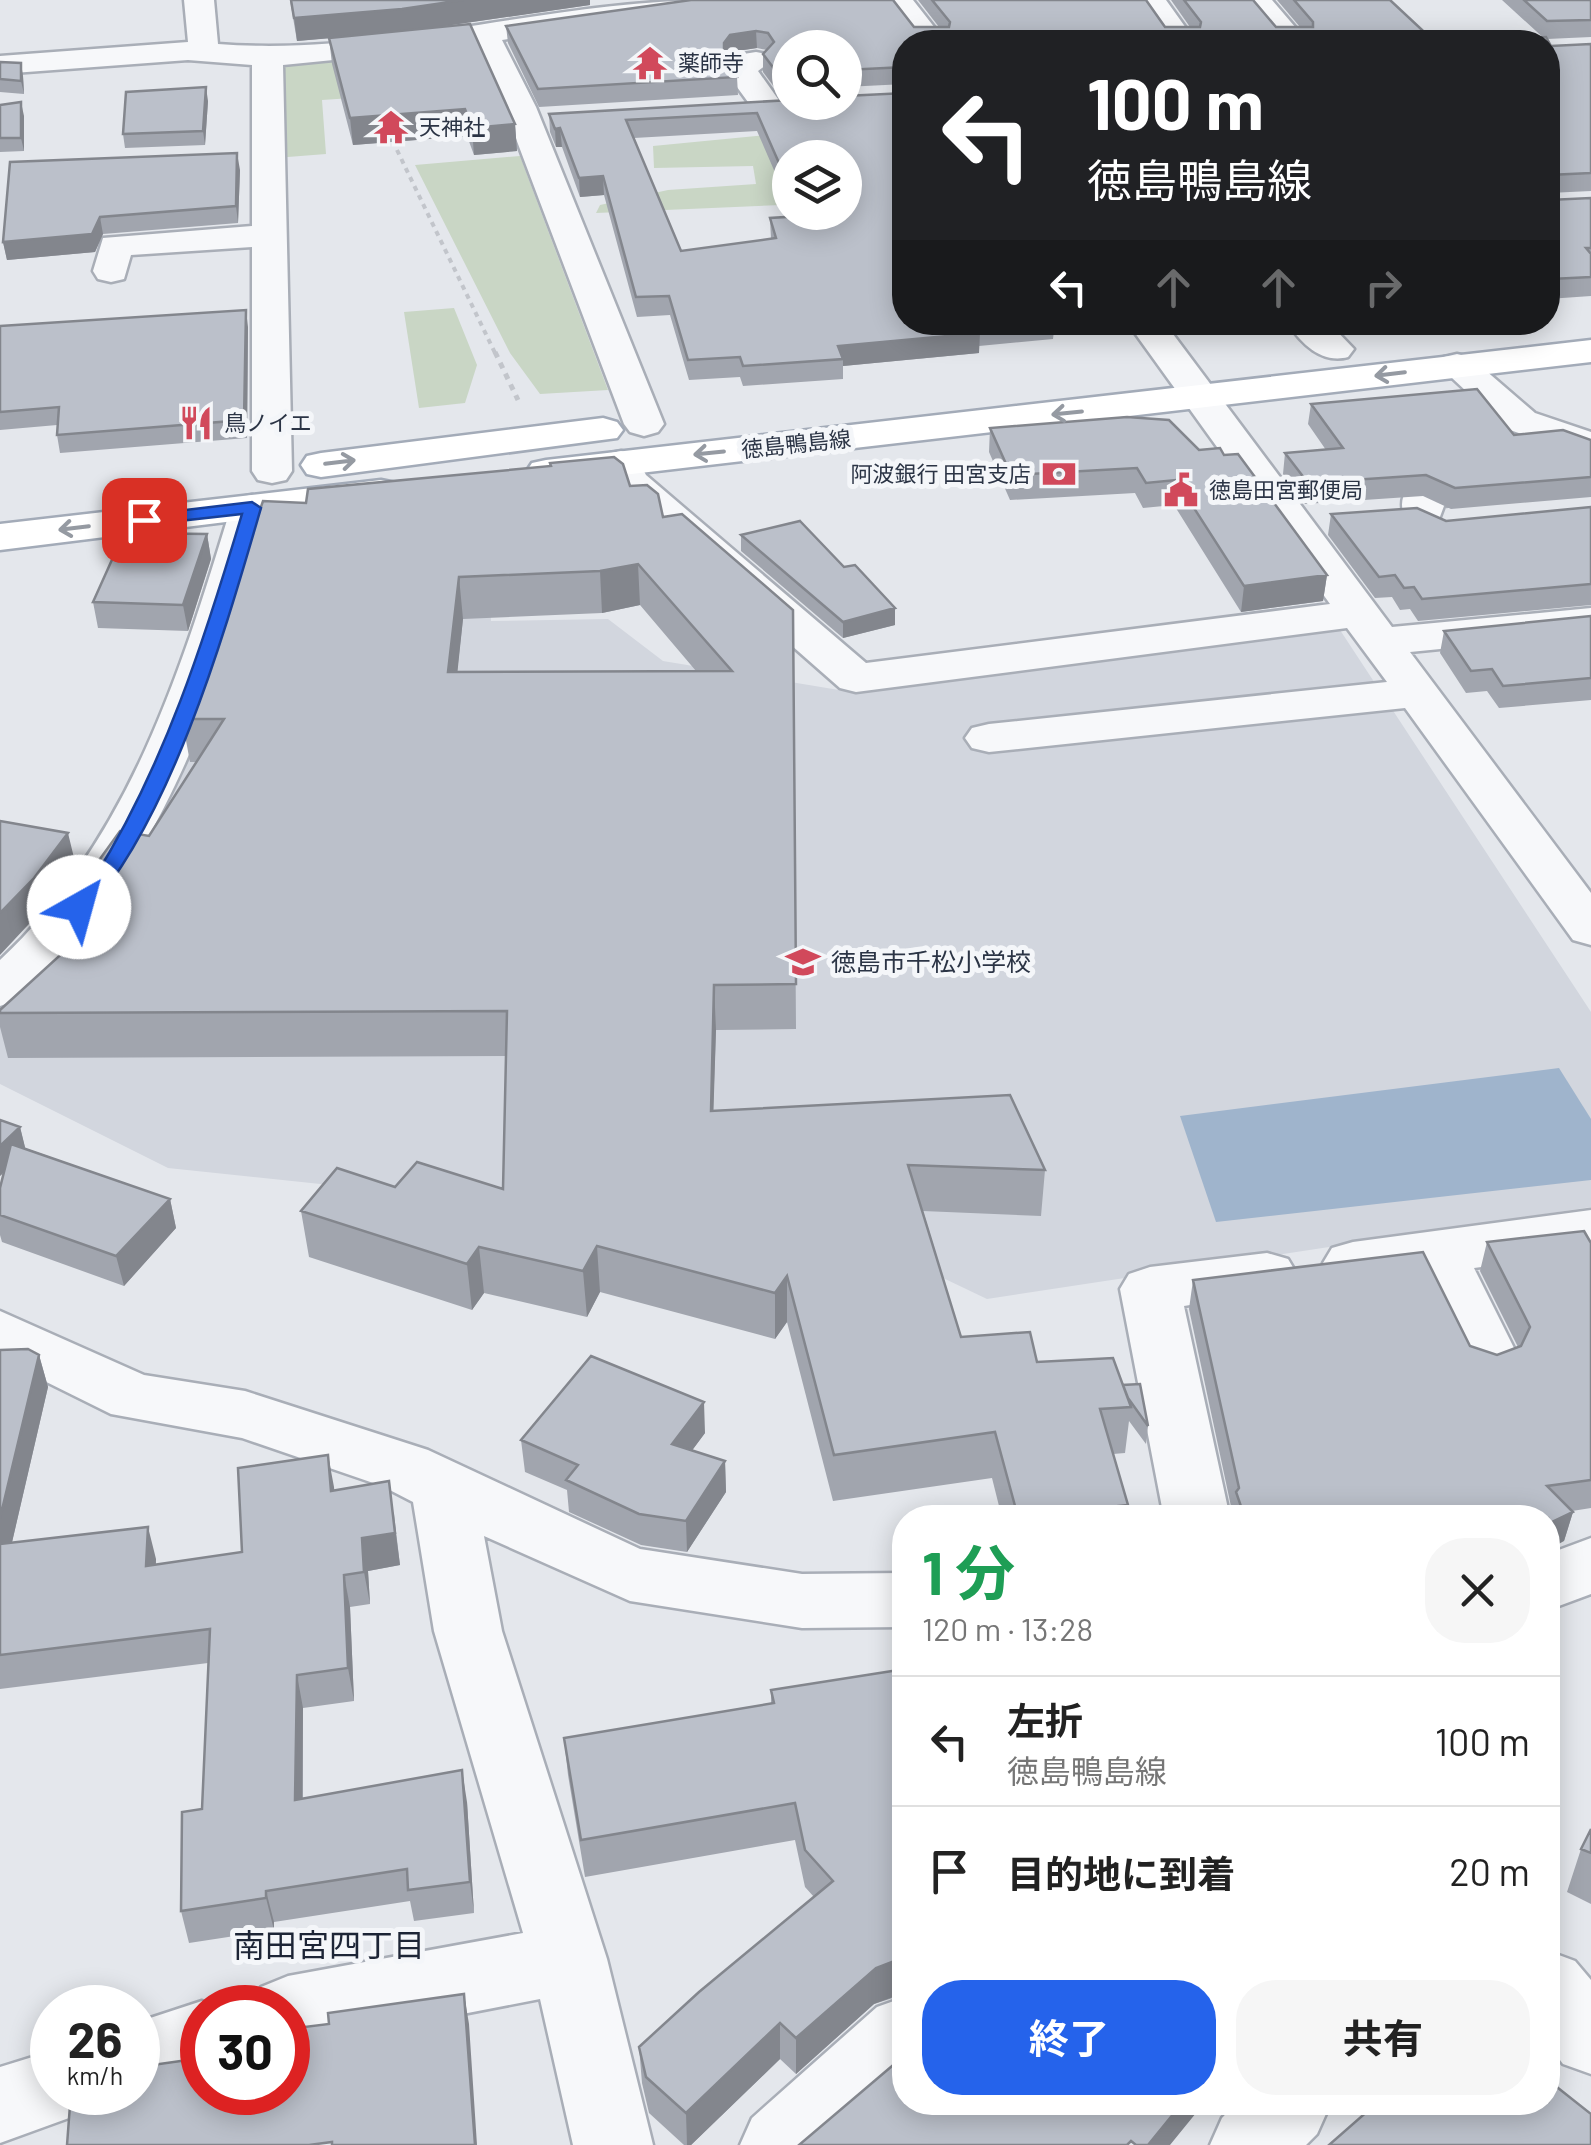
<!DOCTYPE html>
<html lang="ja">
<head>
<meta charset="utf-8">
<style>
  body { margin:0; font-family:Barlow,"Noto Sans JP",sans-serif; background:#f6f6f6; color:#222; height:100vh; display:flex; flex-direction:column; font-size:38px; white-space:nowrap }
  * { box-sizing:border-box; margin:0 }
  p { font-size:32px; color:#767676 }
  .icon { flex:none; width:55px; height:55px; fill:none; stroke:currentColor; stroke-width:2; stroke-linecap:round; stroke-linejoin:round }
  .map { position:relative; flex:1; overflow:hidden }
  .sheet { position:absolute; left:892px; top:1505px; width:668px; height:610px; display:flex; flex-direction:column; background:#fff; border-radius:40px; box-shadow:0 5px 25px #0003 }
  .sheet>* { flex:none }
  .top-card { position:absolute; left:892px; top:30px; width:668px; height:305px; border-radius:40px; box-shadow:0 5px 25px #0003; background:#202124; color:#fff; overflow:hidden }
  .tools { position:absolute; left:772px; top:30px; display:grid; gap:20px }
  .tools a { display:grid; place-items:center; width:90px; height:90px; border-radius:50%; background:#fff; box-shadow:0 5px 25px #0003; font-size:50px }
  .speed { position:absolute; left:30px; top:1985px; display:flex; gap:20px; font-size:50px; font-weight:700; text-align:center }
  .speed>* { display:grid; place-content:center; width:130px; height:130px; border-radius:50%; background:#fff; box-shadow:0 5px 25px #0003; line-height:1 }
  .speed small { font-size:25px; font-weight:400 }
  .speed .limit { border:15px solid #d22; background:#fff; color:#111 }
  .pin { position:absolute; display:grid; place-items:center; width:85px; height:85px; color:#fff; margin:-42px; border-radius:20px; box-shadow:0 5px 15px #0006 }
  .me { position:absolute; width:110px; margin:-55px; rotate:38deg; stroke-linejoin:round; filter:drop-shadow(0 0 8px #0008) }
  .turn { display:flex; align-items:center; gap:35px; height:210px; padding:0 30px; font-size:45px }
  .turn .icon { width:130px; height:130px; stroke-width:2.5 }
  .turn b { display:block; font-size:70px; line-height:85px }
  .lanes { display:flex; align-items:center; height:95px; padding:0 30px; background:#0003; justify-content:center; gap:50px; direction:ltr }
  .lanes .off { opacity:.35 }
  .round { display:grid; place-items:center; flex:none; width:105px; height:105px; border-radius:40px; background:#f6f6f6 }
  .summary { display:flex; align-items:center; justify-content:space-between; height:170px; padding:0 30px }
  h1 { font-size:60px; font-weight:700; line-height:75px; color:#1e9e55 }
  .cta { display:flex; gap:20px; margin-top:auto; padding:20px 30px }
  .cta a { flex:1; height:115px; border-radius:40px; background:#2563eb; color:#fff; font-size:40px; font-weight:700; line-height:115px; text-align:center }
  .cta a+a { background:#f6f6f6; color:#222 }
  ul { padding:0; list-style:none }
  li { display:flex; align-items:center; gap:30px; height:130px; padding:0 30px; border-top:2px solid #e0e0e0 }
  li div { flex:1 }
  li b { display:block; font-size:38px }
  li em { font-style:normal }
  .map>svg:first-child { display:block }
  .built { fill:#d2d6de }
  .green { fill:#c9d6c5 }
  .water { fill:#9fb4cc }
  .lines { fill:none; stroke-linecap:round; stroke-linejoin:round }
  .minor-casing { stroke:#a9aeb7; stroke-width:5 }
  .major-casing { stroke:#a3abb8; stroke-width:5 }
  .path-far1 { stroke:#c2c5cb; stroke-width:4; stroke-dasharray:5 5; stroke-linecap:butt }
  .path { stroke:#c2c5cb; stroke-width:5; stroke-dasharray:6 6; stroke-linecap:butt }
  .minor { fill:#f7f8fa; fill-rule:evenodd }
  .major { fill:#fff; fill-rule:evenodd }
  .wall { fill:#a1a5ae; fill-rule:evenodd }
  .shaded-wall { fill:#83868d }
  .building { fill:#bbc0ca; stroke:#83868d; stroke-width:2.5; fill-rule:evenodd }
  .oneway { stroke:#959aa2 }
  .route { fill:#2563eb; stroke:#184099; stroke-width:2.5 }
  .labels { text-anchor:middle; stroke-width:10; stroke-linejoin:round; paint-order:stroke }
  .far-poi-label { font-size:22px; fill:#2b3445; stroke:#f4f6f9; text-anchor:start }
  .far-street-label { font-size:22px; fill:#2b3445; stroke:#f4f6f9 }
  .poi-label { font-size:25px; fill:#2b3445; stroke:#f4f6f9; text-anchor:start }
  .near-neighbourhood-label { font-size:32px; fill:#1d2536; stroke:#f4f6f9 }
</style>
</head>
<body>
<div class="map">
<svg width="1591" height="2145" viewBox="0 0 1591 2145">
  <rect width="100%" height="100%" fill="#e4e7ec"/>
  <path class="built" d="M488,568l3,53 117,-2 55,42 182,30 495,-61 251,382v195l-604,92 -157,-75 -319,-20 -343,-36 -168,-84v-75l96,-95 70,-107 26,-89z"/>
  <path class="green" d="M427,46l-31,49 -74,5 4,54 -51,4 6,-100z
    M767,135l23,64 -10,6 -184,8 4,-8 68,-15 88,-6 -3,-18 -99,2 -1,-22z
    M520,156l88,234 -68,4 -30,-41 -95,-188z
    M454,308l23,57 -12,38 -46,5 -15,-96z"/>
  <path class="water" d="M1559,1068l32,51v61l-375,42 -36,-106z"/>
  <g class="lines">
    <g class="minor-casing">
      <path id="minor" d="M184,0h30l4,44c167,13 329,-44 496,-44l-5,6 -10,3 -197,31 34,67 128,317 -6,8 -14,4 -14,-4 -6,-8 -120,-317 -30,-61 -191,19 9,406 -6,9 -14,3 -14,-3 -6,-9v-224l-121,8 -7,24 -13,3 -13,-3 -5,-8 10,-33 149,-12v-161l-64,-5 -188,14v-18l188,-14z
        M883,0h30l33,42h-30z
        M1136,0h30l30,42h-30z
        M1241,0h31l36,42h-31z
        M756,52l11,2 4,7 -13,10 25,35 -5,7h-22l-30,-41 5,-16z
        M1127,322h37l228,305 199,-19v26l-181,18 181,241v52l-18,-5 -168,-232 -416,44 -17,-4 -7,-10 7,-10 17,-4 398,-42 -40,-54 -491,64 -16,-4 -227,-199 -12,-26 6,-9 14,-3 14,3 11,21 220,188 464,-59z
        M1287,322h41l26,27 -6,8c-26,7 -47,-13 -61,-35z
        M1457,354l13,3 65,56 56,19v26l-84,-29 -69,-64 6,-8z
        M1591,465v24l-147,17 -6,16 -15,4 -15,-4c-8,-12 -8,-23 0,-35z
        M252,495l15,3 6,9c-44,155 -91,304 -193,431 -20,26 -48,59 -80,68v-46c129,-120 181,-289 231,-453l6,-9z
        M1591,1210v42l-117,16 45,90 -9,16 -22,7 -22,-7 -48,-99 -65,9 -21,-6 -9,-15 9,-15 21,-6z
        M1267,1253l21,6 9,15 -9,15 -104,17 46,212h-66l-44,-229 9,-15 21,-7z
        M0,1311l144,64 101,16 183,59 212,99 162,25 103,-1v54l-103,1 -172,-27 -146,-65 18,95 105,328 46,186h-80l-33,-146 -252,49v-40h-37l10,-21 27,-11 235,-43 -89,-302 -21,-129 -31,-16 -140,-48 -131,-24 -111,-55z
        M1591,1538v56l-43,16v-56z
        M1548,1951l27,10 16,19v94l-28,-10 -15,-20z
        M905,1997v87l-67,61h-98l12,-27 125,-111z
        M202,2001l18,7h-18v65l-64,23 -8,-4h8v-70z
        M52,2051v41h38l-10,22 -80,29v-76z
        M1237,2102h90l2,5 -12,27 -11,11h-96l12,-27z"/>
    </g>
    <g class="major-casing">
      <path id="major" d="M1591,340v22l-1045,122 -14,-3 -6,-9 6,-9 14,-3z
        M603,418l14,4 6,8 -6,8 -296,39 -14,-3 -6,-9 6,-9 14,-3z
        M381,480l15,3 6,9 -6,9 -396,49v-26z"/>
    </g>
    <path class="path-far1" d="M397,150l99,205"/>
    <path class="path" d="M495,352l23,48"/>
    <use href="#minor" class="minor"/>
    <use href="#major" class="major"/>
  </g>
  <path class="wall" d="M290,0h300v5l-160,23 85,96 2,27 -43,4 -7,-19 -114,9 -21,-81 -3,-26 -32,3z
    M918,0h228l19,27h25l-19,-27h82l23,27h24l-23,-27h113l45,42h-530v42l-60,3v-39h-55v44h-12l-15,-20v-18l4,-4 -10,-2 -27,4 -4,7 11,18 1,18 -199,12 -31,-64 -2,-17 433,1z
    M1502,0h89v37l-44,2 4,7 40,-2v147l-42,2v7l42,-2v98l-43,3v-257z
    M0,62l23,14 1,18 -24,-2z
    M790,100l115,222h150l-2,17 -74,7v7l-136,13v13l-100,7 -3,-9 -51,3 -19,-65 -33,2 -33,-122 -24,2 -18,-50h-6l-6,-15 -1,-18zM757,131l33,76v-49l55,54h-53l2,5 -24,1 1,21 -90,12 -47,-113z
    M208,101l-3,44 -80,3 -2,-14z
    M0,105l24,11v35l-24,1z
    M240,170l-2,53 -135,11 -8,18 -88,8 -4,-18z
    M0,326l248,1 -1,111 -187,15 -3,-18v-10l-57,5z
    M1311,404l203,31 77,5v57l-140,12 -28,-13 -118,8 -22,-30 2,-21 41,-3 -18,-26z
    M990,428l209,22 25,5 103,120 -4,26 -82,11 -67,-107 -31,3 -8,-15 -125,7 -21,-48z
    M630,486l33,31 130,93 3,419 -80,1 -3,81 332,59 -4,46 -118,-5 38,126 76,25 86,23 25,41 -2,18 -17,-23 -4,32 -12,1 15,51 -2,13h-124l-10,-40 -159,23 -46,-179 -12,17 -175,-47 -13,25 -103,-24 -12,17 -163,-53 -8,-46 94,-24 108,2 3,-133 -498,2 -8,-31v-17l86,-78 -9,-41 72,-55 48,-74h-7l-8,-43 35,-75 -1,-7 90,-134zM640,605l56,66 -239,1 6,-53 139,-6z
    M1591,507v98l-173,16 -8,-12 -10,1 -8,-13 -17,1 -47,-63 3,-21 115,7z
    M207,534l4,25 -23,72 -90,-3 -5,-26z
    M741,535l103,32 51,41v17l-52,13 -102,-87z
    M1591,616v84l-92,8 -12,-17 -21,2 -26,-40 4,-22z
    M20,1127l5,21 145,51 6,29 -52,58 -122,-44 -2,-7v-47l4,-16 -4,4z
    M1487,1242l104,1v265l-19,3 1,1 -9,29 -16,-23h-317l1,-7 -43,-202 4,-29 277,66 27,9 21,-8 -38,-76z
    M0,1350l39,5 9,32 -36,155 144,17v6l86,-13 92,-62 60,24 6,51 -32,6 2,33 -20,3 4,94 -51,7v90l164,4 7,111 -60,8 -4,-20 -136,21v8l-85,13 -8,-32 21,-102 6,-146 -208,26z
    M705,1433l-13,17 33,11 1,31 -39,60 -46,-7 -72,-33 -2,-22 -42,-18 -4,-32z
    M905,1669v325l-31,10 -78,70 -16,-15 -89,86h-7l-35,-32 -7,-30 -3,-36 175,-150 -9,-10 -10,-47 -210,37 -17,-102 -4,-37 207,-35v-13z
    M1591,1829v75l-24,-12 14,-43z"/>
  <path class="shaded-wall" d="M463,0h127v5l-186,27 -107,9 -3,-23z
    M756,31l1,17 -27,4 -5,8 -1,-17 6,-8z
    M21,63l2,13 1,18 -3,-13z
    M206,87l2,14 -3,44 -2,-14z
    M21,102l3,14v35l-3,-13z
    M465,109l2,27 -114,9 -3,-27z
    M515,124l2,27 -43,4 -2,-27z
    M560,128l2,19h-6l-1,-18z
    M237,153l3,17 -2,53 -2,-17z
    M603,176l1,19 -24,2 -1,-19z
    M100,217l3,17 -8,18 -88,8 -4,-18z
    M246,310l2,17 -1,111 -3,-18z
    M980,333l-1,20 -136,13v-7l-5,-13z
    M207,534l4,25 -23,72 -5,-26z
    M638,564l2,41 -38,8 -2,-42z
    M1327,575l-4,26 -82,11 3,-26z
    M459,577l4,42 -10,95 -5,-42z
    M895,608v17l-52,13v-16z
    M68,833l8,33 -34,44 -42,45v-42z
    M714,985l2,45 -4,127 -1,-46z
    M20,1127l6,24 -26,25v-30z
    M170,1199l6,29 -52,58 -8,-30z
    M597,1246l3,46 -13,25 -4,-46z
    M479,1247l5,46 -12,17 -5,-46z
    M787,1276v46l-12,17v-46z
    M39,1355l9,32 -44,190 -4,-12v-47z
    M704,1402l1,31 -31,42 -2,-31z
    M328,1455l6,32 3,37 -6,-33z
    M725,1461l1,31 -39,60 -1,-31z
    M389,1481l11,84 -32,6 2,33 -6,-32 -2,-34z
    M1573,1512l-9,29 -16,9v-26z
    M148,1527l8,32 -2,40 -8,-33z
    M344,1575l6,32 4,94 -6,-33z
    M297,1675l6,33 -1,124 -7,-32z
    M462,1770l5,32 7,111 -4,-31z
    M266,1891l8,31v8l-8,-32z
    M905,1957l-1,36 -30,11 -78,70v-36l80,-70z
    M464,1994l5,30 8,121h-2z
    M780,2023v36l-89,86h-4l-1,-32z
    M1183,2102h22l-35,43h-22z"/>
  <path class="building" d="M291,0h172l-61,9 -108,9z
    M691,0h202l21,27h35l1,-5 -18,-22h214l19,27h35l1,-5 -17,-22h69l23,27h37v-5l-19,-22h96l45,42h-530v25l-60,3v-22h-55v26h-12l-15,-20 11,-12 -6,-9 -12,-2 -26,4 -6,8v14l13,20 -199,12 -32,-63z
    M1524,0h67v20l-44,1z
    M470,24l45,100 -43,4 -7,-19 -115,9 -21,-80z
    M1546,37l5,9 40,-2v129l-42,2v25l42,-2v50h-5l5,6v23l-40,2 -3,-4v-233h-84z
    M0,62l21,1v18l-21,-2z
    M206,87l-3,44 -80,3 3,-42z
    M905,93v229h111l-40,4 4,7 -142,13 5,13 -100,7 -3,-9 -52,3 -19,-64 -33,1 -33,-121 -24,2 -19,-50 -5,1 -6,-15 241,-14v2h55v-6zM757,113l33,75v-30h55v54h-44l1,4 -32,2 6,20 -95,13 -55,-131z
    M21,102v36h-21v-33z
    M237,153l-1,53 -136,11 -8,17 -89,8 7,-80z
    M246,310l-2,110 -187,15 2,-28 -59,5v-86z
    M1477,389l37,46 49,-5 28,10v37l-136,11 -29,-13 -118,8 -23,-30 58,-5 -32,-44z
    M1127,417l42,3 30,30 21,-2 4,7 14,-1 89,121 -83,11 -68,-106 -30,3 -9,-15 -126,7 -21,-47z
    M614,457l9,7 7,22 17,-1 11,9 5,23 19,-3 111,96 3,374 -82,1 -3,126 299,-16 35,75 -137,-5 53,172 69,-5 7,30 76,-4 18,49 -31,2 28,96 -110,12 -23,-85 -161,23 -47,-179 -12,17 -178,-47 -14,25 -104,-24 -12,17 -166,-53 36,-43 58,19 22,-25 86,27 4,-178 -507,2v-3l101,-92 -24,-27 43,-60 29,5 75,-117h-42l39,-82h-5l47,-136 43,2 2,-14 243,-23 -1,-3zM638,564l94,107 -284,1 11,-95 141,-6z
    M1591,507v77l-169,15 -8,-12 -10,1 -9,-13 -16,2 -48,-63 86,-6 29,13z
    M800,521l44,46 11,-2 40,43 -52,14 -102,-87z
    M124,533l83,1 -24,71 -90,-3z
    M1591,616v62l-88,8 -11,-17 -21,2 -27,-40z
    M0,821l68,12 -34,45 -34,35z
    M0,1120l20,7 -20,19z
    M11,1144l159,55 -54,57 -116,-41v-27z
    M1584,1231l7,12v237l-44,6 26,26 -25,12v-6h-303l-9,-26 3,-4 -46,-208 230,-28 47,94 27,9 24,-9 9,-19 -43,-85z
    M28,1349l11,6 -39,163v-168z
    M591,1356l113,46 -32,42 53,17 -39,60 -47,-7 -73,-34 12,-15 -57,-25z
    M1140,1384l8,42 -20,-28 -5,-13z
    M328,1455l3,36 58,-10 6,52 -33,5 2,34 -20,3 4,93 -51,7 -2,125 167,-30 8,112 -62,8 -1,-21 -141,22v7l-85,13 1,-99 20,-3 8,-180 -210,26v-111l148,-17 -2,39 96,-14 -4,-84z
    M905,1669v288l-29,11 -80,70 -16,-15 -94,90 -40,-36 -7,-30 60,-55 134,-111 -28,-31 -10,-47 -214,37 -17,-102 210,-35 -3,-13z
    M1591,1829v24l-10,-4z
    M464,1994l11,151h-143v-3l-23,3h-242l4,-53h67v-25l64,-9v34h86v-63l41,-5 -1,-11z
    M905,2055v47h278l-35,43h-12l-5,-4 -4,4h-328z
    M1548,2080l43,34v31h-262l49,-43h170z"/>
  <defs><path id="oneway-shaft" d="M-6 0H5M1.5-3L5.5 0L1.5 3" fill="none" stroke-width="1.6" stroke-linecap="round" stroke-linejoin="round" transform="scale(2.5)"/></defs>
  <g class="oneway">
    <use href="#oneway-shaft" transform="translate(1390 374) rotate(173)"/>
    <use href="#oneway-shaft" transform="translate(1067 413) rotate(174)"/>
    <use href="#oneway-shaft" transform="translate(709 453) rotate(174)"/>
    <use href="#oneway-shaft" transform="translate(340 462) rotate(-7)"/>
    <use href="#oneway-shaft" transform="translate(74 528) rotate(173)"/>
  </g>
  <path class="route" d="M252,502l9,6c-36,123 -88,308 -174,404h-15l-3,-5c7,-10 18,-19 25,-29 70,-111 111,-240 148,-364l-98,11 -9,-5 9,-5z"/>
  <defs>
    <g id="temple-bare" transform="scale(2.7)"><path d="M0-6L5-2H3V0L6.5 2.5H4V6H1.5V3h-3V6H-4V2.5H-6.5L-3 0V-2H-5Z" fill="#d1495b" stroke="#f4f6f9" stroke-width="2.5" paint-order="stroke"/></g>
    <g id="restaurant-bare" transform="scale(2.7)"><path d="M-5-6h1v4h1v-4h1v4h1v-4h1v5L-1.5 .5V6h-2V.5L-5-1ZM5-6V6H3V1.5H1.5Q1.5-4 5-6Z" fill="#d1495b" stroke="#f4f6f9" stroke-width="2.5" paint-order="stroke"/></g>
    <g id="bank-bare" transform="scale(2.7)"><path d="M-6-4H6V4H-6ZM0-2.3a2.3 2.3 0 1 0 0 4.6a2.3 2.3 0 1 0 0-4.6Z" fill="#d1495b" stroke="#f4f6f9" stroke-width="2.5" paint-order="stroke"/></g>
    <g id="civic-bare" transform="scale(2.7)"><path d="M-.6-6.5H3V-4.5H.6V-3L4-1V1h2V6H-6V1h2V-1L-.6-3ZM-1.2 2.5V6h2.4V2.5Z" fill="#d1495b" stroke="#f4f6f9" stroke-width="2.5" paint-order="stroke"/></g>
    <g id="school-bare" transform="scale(2.7)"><path d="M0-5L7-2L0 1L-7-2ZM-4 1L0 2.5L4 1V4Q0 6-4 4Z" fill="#d1495b" stroke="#f4f6f9" stroke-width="2.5" paint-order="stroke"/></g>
  </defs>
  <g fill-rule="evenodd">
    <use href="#temple-bare" x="650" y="63"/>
    <use href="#temple-bare" x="391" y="127"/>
    <use href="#restaurant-bare" x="196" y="423"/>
    <use href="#bank-bare" x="1059" y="474"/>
    <use href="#civic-bare" x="1181" y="490"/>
    <use href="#school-bare" x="803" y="962"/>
  </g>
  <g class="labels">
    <g class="far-poi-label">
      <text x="678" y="71">薬師寺</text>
      <text x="419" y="135">天神社</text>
      <text x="224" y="431">鳥ノイエ</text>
      <text x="1031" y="482" text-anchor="end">阿波銀行 田宮支店</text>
      <text x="1209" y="498">徳島田宮郵便局</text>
    </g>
    <g class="far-street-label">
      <text transform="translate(796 444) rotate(-6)" y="8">徳島鴨島線</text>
    </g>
    <g class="poi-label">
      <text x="831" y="971">徳島市千松小学校</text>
    </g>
    <g class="near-neighbourhood-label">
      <text x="329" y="1957">南田宮四丁目</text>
    </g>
  </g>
</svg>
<div class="tools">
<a><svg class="icon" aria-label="search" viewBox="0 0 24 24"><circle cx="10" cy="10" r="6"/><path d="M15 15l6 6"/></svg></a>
<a><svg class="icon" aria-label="layers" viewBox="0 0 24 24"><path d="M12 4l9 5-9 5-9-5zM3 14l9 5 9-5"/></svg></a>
</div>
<div class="speed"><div>26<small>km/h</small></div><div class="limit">30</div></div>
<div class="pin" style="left:144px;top:520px;background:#d93025"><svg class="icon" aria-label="arrive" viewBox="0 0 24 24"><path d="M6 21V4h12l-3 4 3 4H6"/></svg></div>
<svg class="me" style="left:79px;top:907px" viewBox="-20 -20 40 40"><circle r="19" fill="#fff"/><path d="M0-13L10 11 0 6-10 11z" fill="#2563eb"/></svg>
<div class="top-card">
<div class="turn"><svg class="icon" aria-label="left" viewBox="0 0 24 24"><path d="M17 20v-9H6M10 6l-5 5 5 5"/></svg><div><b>100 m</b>徳島鴨島線</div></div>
<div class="lanes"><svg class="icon" aria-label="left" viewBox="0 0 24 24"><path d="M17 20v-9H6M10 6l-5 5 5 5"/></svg><svg class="icon off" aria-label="ahead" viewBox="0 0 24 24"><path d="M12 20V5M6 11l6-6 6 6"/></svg><svg class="icon off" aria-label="ahead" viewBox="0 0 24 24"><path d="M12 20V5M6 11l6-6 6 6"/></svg><svg class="icon off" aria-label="right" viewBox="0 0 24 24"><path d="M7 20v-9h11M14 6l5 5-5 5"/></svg></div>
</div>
<section class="sheet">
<div class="summary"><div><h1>1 分</h1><p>120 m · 13:28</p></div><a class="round"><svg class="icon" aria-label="close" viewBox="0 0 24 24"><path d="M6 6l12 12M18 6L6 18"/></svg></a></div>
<ul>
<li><svg class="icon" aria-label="left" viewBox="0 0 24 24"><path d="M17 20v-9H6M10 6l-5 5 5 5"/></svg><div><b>左折</b><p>徳島鴨島線</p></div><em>100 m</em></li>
<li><svg class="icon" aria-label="arrive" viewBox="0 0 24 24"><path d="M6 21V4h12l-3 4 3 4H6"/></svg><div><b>目的地に到着</b></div><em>20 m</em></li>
</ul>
<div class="cta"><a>終了</a><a>共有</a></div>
</section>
</div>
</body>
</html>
